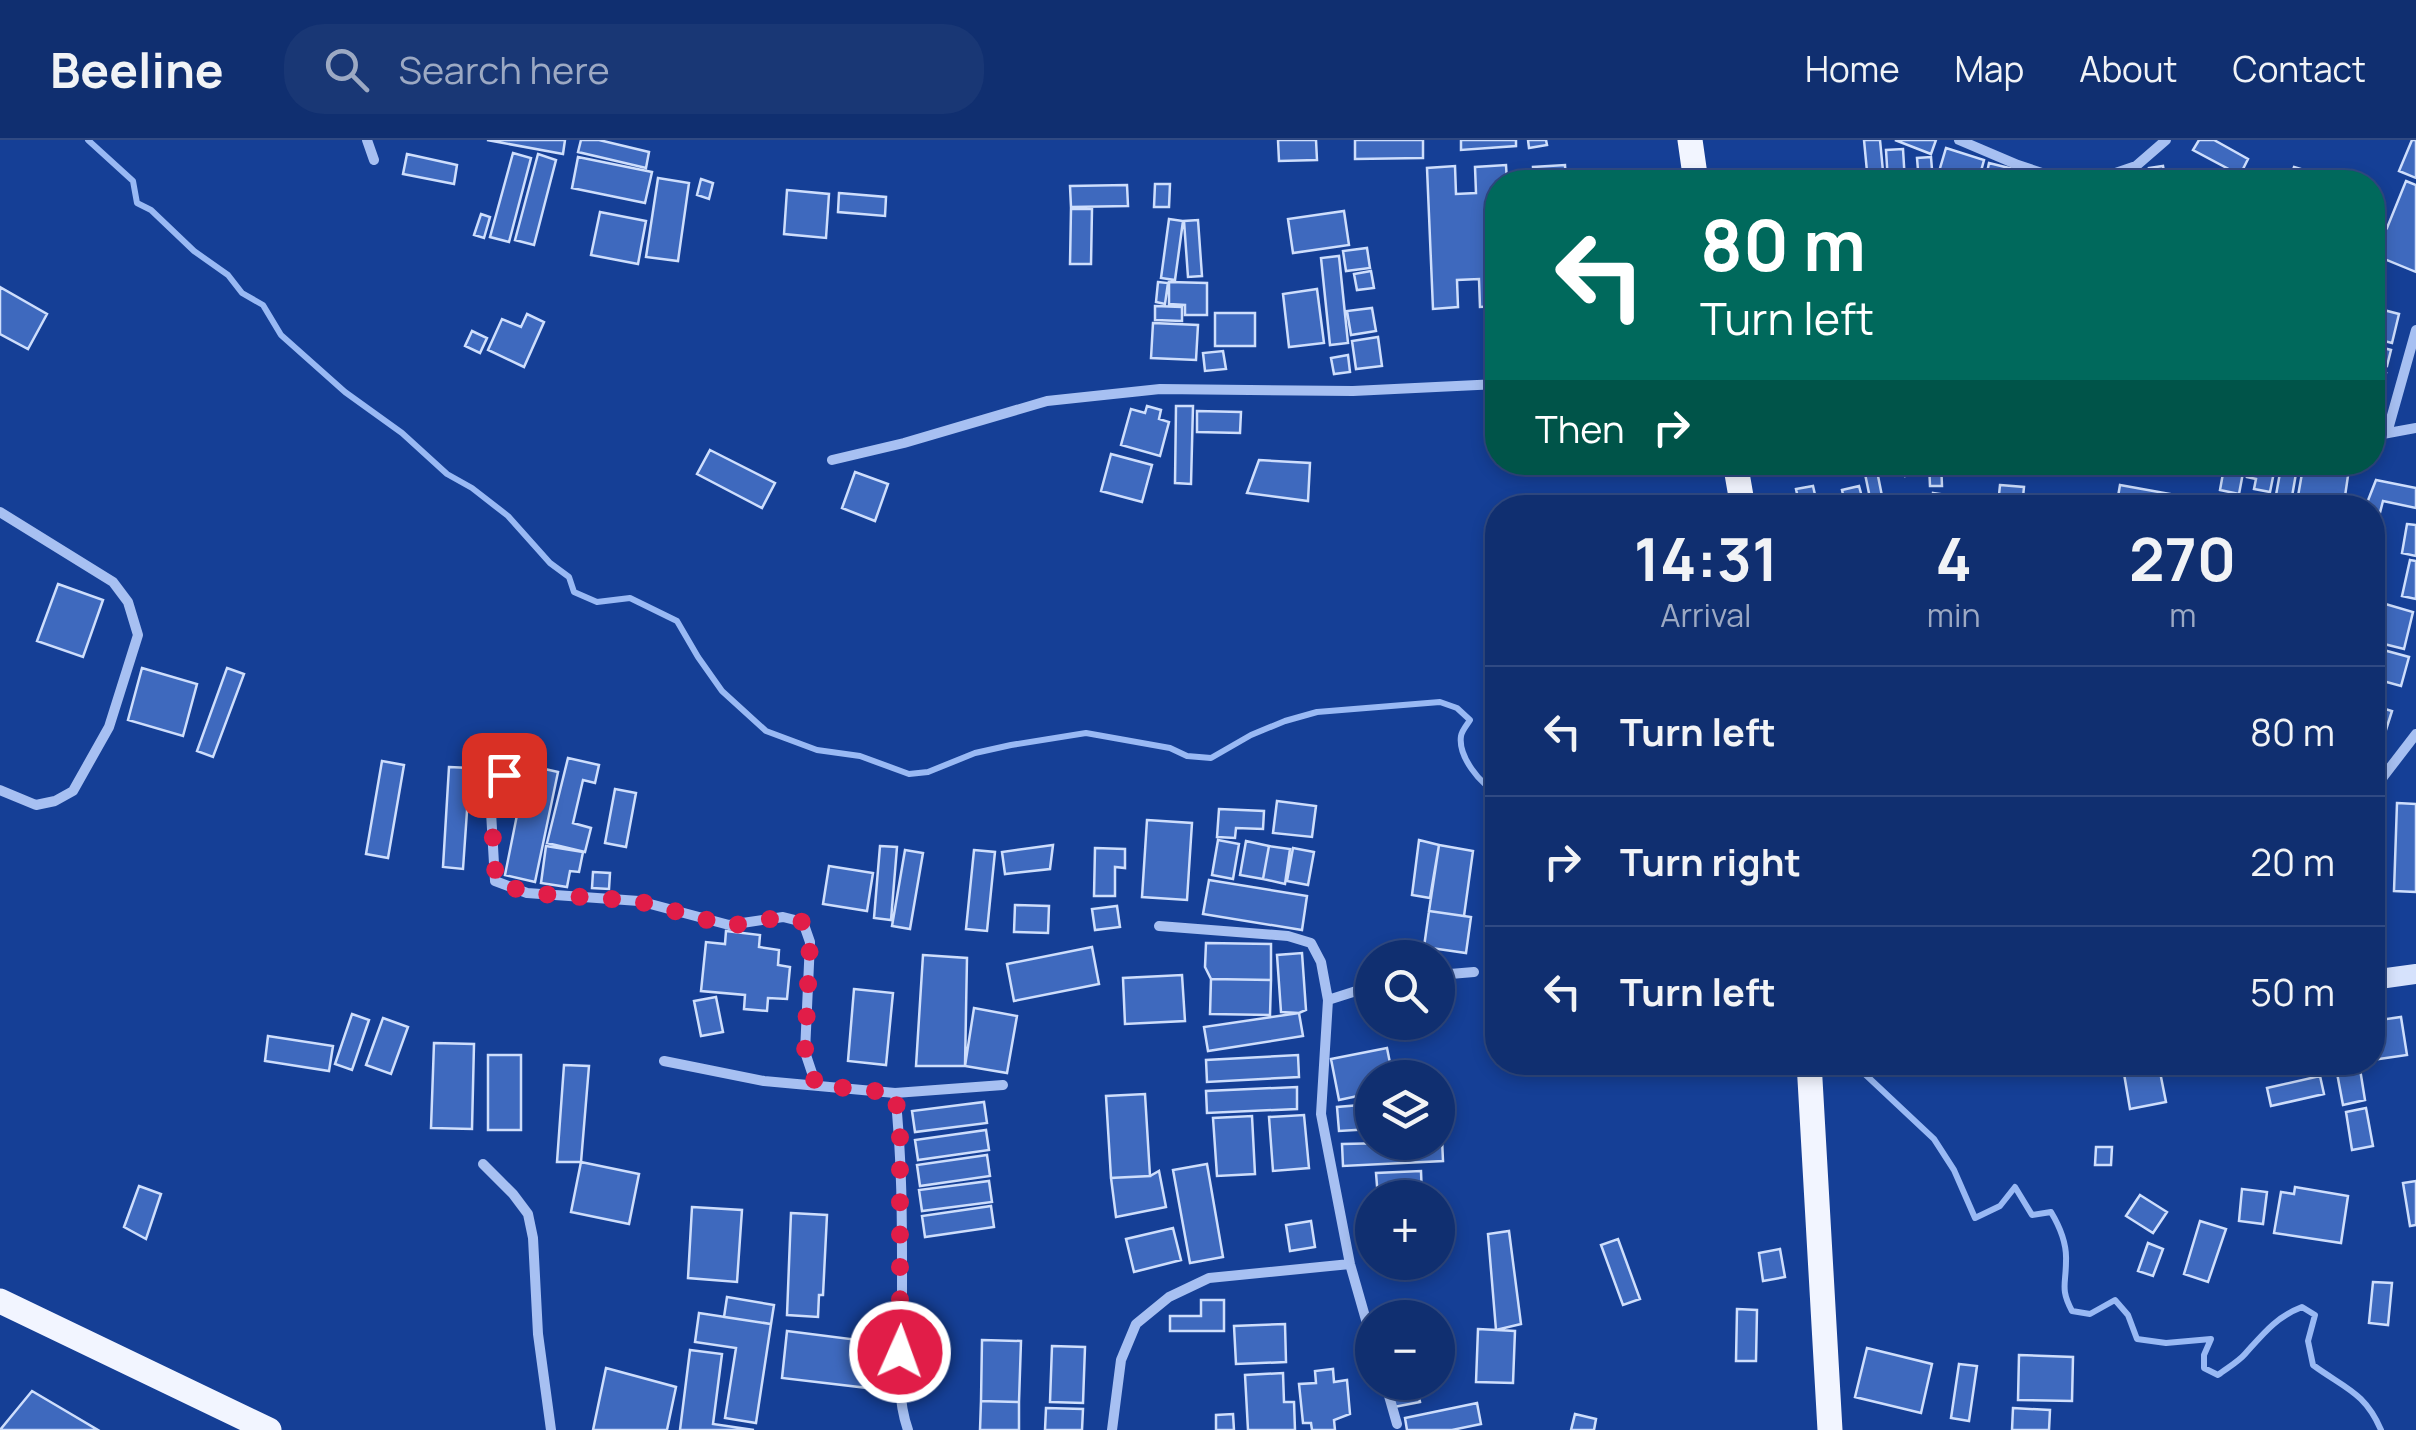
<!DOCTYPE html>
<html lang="en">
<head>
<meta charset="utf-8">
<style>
  body { margin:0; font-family:Manrope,sans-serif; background:#193775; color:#f1f3f6; height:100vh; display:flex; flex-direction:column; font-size:38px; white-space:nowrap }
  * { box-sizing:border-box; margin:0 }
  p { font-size:32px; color:#9ca9c3 }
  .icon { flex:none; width:55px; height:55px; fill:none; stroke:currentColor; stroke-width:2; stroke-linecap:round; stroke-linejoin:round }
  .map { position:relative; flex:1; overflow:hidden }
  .sheet { position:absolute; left:1485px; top:355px; width:900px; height:580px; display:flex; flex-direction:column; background:#102f70; border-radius:40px; box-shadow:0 5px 15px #0003,0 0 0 2px #304a83 }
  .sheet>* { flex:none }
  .guide { position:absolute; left:1485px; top:30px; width:900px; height:305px; border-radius:40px; box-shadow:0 5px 15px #0003,0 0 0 2px #304a83; background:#00695c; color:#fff; overflow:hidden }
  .buttons { position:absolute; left:1355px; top:800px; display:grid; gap:20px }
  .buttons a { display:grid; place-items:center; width:100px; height:100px; border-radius:50%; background:#102f70; box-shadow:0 5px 15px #0003,0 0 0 2px #304a83; font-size:50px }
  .pin { position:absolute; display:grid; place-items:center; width:85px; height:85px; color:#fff; margin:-42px; border-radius:20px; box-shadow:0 5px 15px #0006 }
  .me { position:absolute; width:110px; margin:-55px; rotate:2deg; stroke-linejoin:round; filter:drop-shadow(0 0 8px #0008) }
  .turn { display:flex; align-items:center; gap:35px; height:210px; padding:0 50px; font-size:45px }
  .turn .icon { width:130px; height:130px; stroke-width:2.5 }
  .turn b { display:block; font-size:70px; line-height:85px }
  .then { display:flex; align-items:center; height:95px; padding:0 50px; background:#0003; gap:20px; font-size:38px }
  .eta { display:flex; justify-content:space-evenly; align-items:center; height:170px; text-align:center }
  .eta b { font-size:60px; font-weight:700; line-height:70px }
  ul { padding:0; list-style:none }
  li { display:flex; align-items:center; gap:30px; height:130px; padding:0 50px; border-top:2px solid #304a83 }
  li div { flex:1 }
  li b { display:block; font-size:38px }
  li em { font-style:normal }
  header { display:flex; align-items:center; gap:60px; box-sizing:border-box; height:140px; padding:0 50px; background:#102f70; border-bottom:2px solid #304a83 }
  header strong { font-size:48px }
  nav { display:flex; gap:55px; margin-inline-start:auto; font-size:35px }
  .search { width:700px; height:90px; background:#193775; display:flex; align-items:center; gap:25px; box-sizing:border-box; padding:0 35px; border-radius:40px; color:#9ca9c3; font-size:38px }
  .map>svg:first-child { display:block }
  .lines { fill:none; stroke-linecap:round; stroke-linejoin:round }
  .stream { stroke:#99b9f4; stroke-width:6 }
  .building { fill:#3e69be; stroke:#cedefc; stroke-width:2.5 }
  .street { stroke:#a7c0f2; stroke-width:10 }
  .secondary { stroke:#d6e2fc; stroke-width:20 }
  .primary { stroke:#f2f5ff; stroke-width:25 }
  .route { stroke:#e11d48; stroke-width:18; stroke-dasharray:0 32.4 }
</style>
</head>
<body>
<header>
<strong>Beeline</strong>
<div class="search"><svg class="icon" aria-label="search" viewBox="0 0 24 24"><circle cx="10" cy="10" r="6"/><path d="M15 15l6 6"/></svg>Search here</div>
<nav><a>Home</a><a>Map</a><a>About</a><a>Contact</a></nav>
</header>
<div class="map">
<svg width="2416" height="1290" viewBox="0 0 2416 1290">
  <rect width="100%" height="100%" fill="#153f96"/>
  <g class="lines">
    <path class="stream" d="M88,0l45,41 4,22 14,7 43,41 34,24 14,18 21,12 18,30 64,57 57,41 45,41 25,14 36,28 42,47 19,14 5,15 23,10 33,-4 47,23 21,36 24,34 44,40 51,19 43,6 49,18 19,-2 47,-19 36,-8 75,-12 84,15 17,8 24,2 40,-23 34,-14 32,-9 123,-10 17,6 13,12c-3,5 -8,10 -9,16 -3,20 19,49 37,56
      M1852,922l82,77 20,31 21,48 25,-12 15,-19 17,28 19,-3c9,15 16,31 15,49 0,24 -6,27 6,50l18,3 25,-14 13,15 9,24 29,4 45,-4 -7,16v13l14,7c9,-7 20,-13 27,-21 18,-20 31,-37 57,-47l13,8 -7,26 5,24c31,23 52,27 68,65"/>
  </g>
  <path class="building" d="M487,0h78l-2,14z
    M581,0h18l50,12 -3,16 -68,-16z
    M1278,0h38l1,20 -38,1z
    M1355,0h68v18l-68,1z
    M1461,0h55v6l-55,4z
    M1528,0h18l1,5 -18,3z
    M1864,0h16l4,42h-16z
    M1895,0h41l-5,14z
    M2199,0h15l34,19 -8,16 -47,-25z
    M2412,0h4v38l-17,-7z
    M1946,8l38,12 -6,22h-16l-24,-7z
    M1903,9l2,33h-17l-2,-32z
    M513,13l18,5 -22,84 -19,-5z
    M407,14l50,11 -3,19 -51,-10z
    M538,14l18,6 -22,85 -19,-5z
    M578,17l74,15 -7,31 -73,-15z
    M1931,17l2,25h-14l-2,-24z
    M1989,23l32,8 -3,11h-33z
    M1506,25l1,17h-9v124l-18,1 -1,-28 -22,1 1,27 -25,2 -6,-141 28,-2 1,28 20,-1 -1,-26z
    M1565,25l1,17h-32l-1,-15z
    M2163,26l2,12 -14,2 -2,-12z
    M2294,27l17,5 -4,10h-18z
    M2247,32l24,6 -1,4h-25z
    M658,38l31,5 -11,78 -32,-4z
    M701,39l12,4 -4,16 -12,-4z
    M2406,41l10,4v87l-44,-18v-12l8,-18 7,4z
    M1155,44h15l-1,23h-15z
    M1127,45l1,21 -57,1 -1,-21z
    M787,50l42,4 -3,44 -42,-4z
    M839,53l47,4 -1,19 -47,-4z
    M1071,69h21l-1,55h-21z
    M1344,71l5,34 -56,8 -5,-34z
    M600,72l46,9 -8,43 -47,-9z
    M481,74l9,3 -6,21 -10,-3z
    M1169,79l14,2 -8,59 -14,-2z
    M1198,80l4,56 -14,1 -4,-56z
    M1367,108l3,20 -24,3 -3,-20z
    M1339,116l9,87 -18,2 -9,-87z
    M1371,131l3,17 -17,2 -3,-16z
    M1158,142l10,1 -3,21 -9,-2z
    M1169,142l38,1v32h-22v-10l-16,-1z
    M0,147l47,27 -19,35 -28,-15z
    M1317,149l7,54 -35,4 -6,-53z
    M1155,166l27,1v14l-27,-1z
    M2372,167l27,7 -7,29 -20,-5z
    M1372,168l4,23 -25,4 -4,-24z
    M1215,173h40v33h-40z
    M527,174l17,8 -20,45 -36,-17 14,-31 19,8z
    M1153,183l45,2 -2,35 -45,-2z
    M472,191l15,7 -7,15 -15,-7z
    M1378,197l4,29 -26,3 -4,-28z
    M2372,205l19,5 -4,16 -15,-4z
    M1223,211l3,18 -21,2 -2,-18z
    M1348,215l2,17 -16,2 -3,-16z
    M2372,230l14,3 -9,41 -5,-1z
    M1147,266l14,4 -2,9 10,3 -9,34 -39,-11 10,-36 14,4z
    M1176,266h17l-2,78 -16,-1z
    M1197,271l44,1 -1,21 -43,-1z
    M710,310l65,33 -13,25 -65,-34z
    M1111,314l41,11 -10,37 -41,-11z
    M1259,320l51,3 -2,38 -61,-8z
    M1902,322h16l2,11 -15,3z
    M1929,322h12l1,24h-12z
    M1975,322h30v10h-30z
    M2225,322h20l-6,32 -19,-4z
    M2250,322h26l-6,30 -16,-3 2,-10 -9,-2z
    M2282,322h16l-8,46 -16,-2z
    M2304,322h46l-6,41 -46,-7z
    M1876,326l7,35 -12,2 -7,-34z
    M855,332l33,12 -13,37 -33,-13z
    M2376,340l40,8v20l-33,-7 -7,27 -4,-1v-19h-7z
    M2000,345l24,2 -2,20 -24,-2z
    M2120,345l50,9 -3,14h-51z
    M1813,346l3,13 -17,4 -3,-14z
    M1859,346l6,22h-19l-4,-18z
    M1933,353l14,2 -1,13h-15z
    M1964,361h17l1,7h-18z
    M2407,384l9,1v31l-14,-3z
    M2410,420l6,1v38l-14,-3z
    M58,444l45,16 -20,57 -46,-16z
    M2382,463l31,9 -9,37 -32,-8z
    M2376,508l33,9 -8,29 -29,-8v-15z
    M142,528l55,16 -14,52 -55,-16z
    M227,528l17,6 -31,83 -16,-6z
    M2372,565l20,6 -20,63z
    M568,618l31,7 -4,18 -12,-3 -10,43 18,5 -6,24 -38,-9z
    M382,621l22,4 -16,93 -22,-4z
    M527,625l31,7 -23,110 -30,-7z
    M449,627l21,1 -7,101 -20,-2z
    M615,649l21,4 -10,54 -21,-4z
    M1277,661l39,5 -4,31 -39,-4z
    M2397,663l19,1v88l-22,-1z
    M1219,669l45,2 -1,18 -27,-1 -1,10 -18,-1z
    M1147,680l45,3 -5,77 -45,-3z
    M1218,700l21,4 -6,35 -21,-4z
    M1419,700l20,5 -9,53 -18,-3z
    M1246,701l23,5 -6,33 -23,-4z
    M1053,705l-3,24 -45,5 -3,-22z
    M1439,705l34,6 -9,65 -35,-5z
    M546,706l37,6 -4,20 -9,-1 -3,16 -26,-4z
    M880,706l17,1 -6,73 -17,-2z
    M1269,706l21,3 -5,35 -22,-5z
    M1095,708l30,1v19l-10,-1v29h-21z
    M1293,708l21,4 -6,33 -21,-4z
    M905,710l18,3 -13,76 -18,-3z
    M974,710l21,2 -8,79 -21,-2z
    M829,726l44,7 -6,38 -44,-7z
    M593,732l17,1 -1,16 -17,-1z
    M1209,740l98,16 -5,34 -99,-16z
    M1015,765l34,1 -1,27 -34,-1z
    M1117,766l3,21 -25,3 -3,-21z
    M1429,771l42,6 -5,36 -42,-6z
    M1498,783v31l-10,-3z
    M726,791l34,4 -1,12 20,3 -1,15 12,2 -3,32 -19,-1 -1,13 -23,-2 1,-14 -44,-4 5,-49 19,2z
    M1206,803l65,1v36l-60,-1 -6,-12z
    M1092,807l7,37 -85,17 -7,-37z
    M1302,813l4,57 -7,3 -18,-1 -4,-57z
    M923,815l44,3 -2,108h-49z
    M1182,835l3,46 -60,3 -2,-46z
    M1211,839l60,1 -1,35 -60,-1z
    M854,849l39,4 -7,72 -38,-4z
    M716,857l7,35 -22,4 -7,-35z
    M974,868l43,8 -10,57 -42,-7z
    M1299,873l4,23 -95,15 -4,-24z
    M352,874l17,6 -17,50 -17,-6z
    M2401,877l6,38 -35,5v-39z
    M383,878l25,9 -17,47 -25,-9z
    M268,896l65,10 -4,25 -64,-10z
    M434,903l40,1 -2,85 -41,-1z
    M1387,908l6,30h-21v15l-33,7 -8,-41z
    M488,915h33v75h-33z
    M1298,915l1,22 -92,5 -1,-22z
    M2122,922h36l8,40 -36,7z
    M2283,922h35l1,6 -35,6z
    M564,925l25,1 -8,96h-24z
    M2360,929l5,31 -22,5 -6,-32z
    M2320,936l4,18 -53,12 -4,-18z
    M1297,947v22l-90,4 -1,-22z
    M1145,954l5,82 -39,2 -5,-82z
    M984,962l3,21 -72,9 -3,-21z
    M1372,964v25l-33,2 -2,-24z
    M2366,968l7,38 -21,4 -6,-38z
    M1304,975l5,53 -36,3 -4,-54z
    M1252,976l3,58 -38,2 -4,-58z
    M986,990l3,20 -71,10 -3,-20z
    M1438,999h4l1,22 -100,5 -1,-22 96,-2z
    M2096,1007h16l-1,18h-16z
    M987,1015l3,21 -70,10 -3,-21z
    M581,1022l58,12 -10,50 -58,-12z
    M1207,1024l16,93 -33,6 -17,-93z
    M1159,1031l7,36 -50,10 -5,-39 39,-2z
    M1421,1031l1,27h-44l-2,-25z
    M989,1041l3,21 -70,9 -3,-21z
    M2416,1041v44l-6,1 -7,-43z
    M139,1046l22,8 -15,45 -22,-12z
    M2295,1047l53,9 -7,47 -67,-10 7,-41 13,2z
    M2242,1049l25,3 -4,32 -24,-3z
    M2140,1055l27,17 -14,21 -27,-17z
    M991,1066l3,21 -69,10 -3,-21z
    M692,1067l50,3 -5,72 -49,-4z
    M791,1073l36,2 -4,80h-4l-1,22 -31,-2z
    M1311,1081l4,26 -25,4 -4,-26z
    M2200,1081l26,8 -18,53 -24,-8z
    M1173,1088l8,32 -47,12 -8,-33z
    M1509,1091l12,93 -25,6 -8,-96z
    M1618,1099l22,60 -17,6 -22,-60z
    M2148,1103l15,6 -10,27 -15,-5z
    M1780,1109l5,28 -22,4 -4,-28z
    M2373,1142l19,1 -4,42 -19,-2z
    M727,1157l47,8 -3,19 -47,-7z
    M1201,1160h23v31h-54v-15h31z
    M1737,1169l20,1 -1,51h-20z
    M699,1173l72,11 -15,99 -31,-5 11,-70 -41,-6z
    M1285,1184l1,38 -50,2 -2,-38z
    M1478,1189l37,2 -2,52 -37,-1z
    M787,1191l87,11 -6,46 -86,-10z
    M982,1200l39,1 -2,61 -38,-1z
    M1052,1206l33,1 -2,56 -33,-1z
    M1867,1208l65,16 -11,49 -66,-16z
    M690,1210l32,4 -9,70 41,6h-74z
    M2019,1215l54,2 -1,44 -54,-1z
    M1959,1224l18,2 -8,55 -18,-3z
    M606,1228l70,19 -9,43h-74z
    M1333,1229l1,13 13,-2 3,34 -16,6 1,10h-23l-1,-7h-8l-4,-39 17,-1 -1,-12z
    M1283,1233l1,29h10l1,28h-47l-3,-55z
    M1389,1242h27l4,20 -26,5z
    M32,1251l66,39h-98z
    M981,1261l38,1v28h-39z
    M1477,1263l4,21 -29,6h-45l-2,-12z
    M1046,1268l37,1 -1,21h-37z
    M2013,1268l37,2 -1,20h-37z
    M1233,1274l1,16h-18v-15z
    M1575,1274l21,5 -2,11h-23z"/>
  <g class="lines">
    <path class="street" d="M367,0l7,20
      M1959,0l59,25 36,12 44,2 38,-13 30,-26
      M2387,293l29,-103
      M2372,296l44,-8
      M832,320l72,-17 143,-42 113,-12 193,2 145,-7
      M0,372l113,70 15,20 10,33 -29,92 -36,64 -18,10 -19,4 -36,-15
      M504,635l-13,37 4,69 32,12 112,8 90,24 54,-8 20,5 7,20 -5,110 11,33
      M2372,657l11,-20 33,-43
      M1159,786l129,10 23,7 10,19 7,38 -7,114 29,150 22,77
      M1438,835l36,-3
      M1328,860l44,-14
      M664,921l100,20 131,12 108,-8
      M895,953c8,71 7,144 7,215 0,42 -8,82 6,122
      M483,1024l30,30 15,20 5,24 5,96 13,96
      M1385,1242l12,42
      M1112,1290l9,-70 15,-36 33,-27 40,-19 141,-14"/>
    <path class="secondary" d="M2372,840l44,-6"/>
    <path class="primary" d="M1690,0l6,42
      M1735,322l8,46
      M1809,922l21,368
      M0,1161l269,129"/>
  </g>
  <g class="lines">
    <path class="route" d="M504,635l-13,37 5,69 31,12 111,8 91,25 53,-9 21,5 7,20 -5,110 11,33 79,8 5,38v221"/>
  </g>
</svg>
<div class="buttons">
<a><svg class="icon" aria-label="search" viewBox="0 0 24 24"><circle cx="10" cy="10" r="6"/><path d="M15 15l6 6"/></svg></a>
<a><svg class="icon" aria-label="layers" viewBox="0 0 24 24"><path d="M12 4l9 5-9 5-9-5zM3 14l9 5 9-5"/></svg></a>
<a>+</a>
<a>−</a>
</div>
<div class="pin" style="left:504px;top:635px;background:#d93025"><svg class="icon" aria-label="arrive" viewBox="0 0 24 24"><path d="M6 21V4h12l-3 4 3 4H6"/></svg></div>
<svg class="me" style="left:900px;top:1212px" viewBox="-20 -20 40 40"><circle r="17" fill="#e11d48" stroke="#fff" stroke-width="3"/><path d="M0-11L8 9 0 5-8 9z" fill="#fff"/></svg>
<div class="guide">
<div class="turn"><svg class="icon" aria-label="left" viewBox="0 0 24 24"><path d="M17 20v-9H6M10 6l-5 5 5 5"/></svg><div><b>80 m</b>Turn left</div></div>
<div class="then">Then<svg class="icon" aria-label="right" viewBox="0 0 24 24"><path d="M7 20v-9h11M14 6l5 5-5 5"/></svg></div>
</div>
<section class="sheet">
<div class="eta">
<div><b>14:31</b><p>Arrival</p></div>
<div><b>4</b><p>min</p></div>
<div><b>270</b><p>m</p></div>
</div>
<ul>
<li><svg class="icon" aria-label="left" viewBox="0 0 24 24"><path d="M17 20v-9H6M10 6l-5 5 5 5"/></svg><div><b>Turn left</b></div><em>80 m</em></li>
<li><svg class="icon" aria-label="right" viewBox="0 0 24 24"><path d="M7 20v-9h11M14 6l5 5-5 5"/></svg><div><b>Turn right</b></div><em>20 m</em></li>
<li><svg class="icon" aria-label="left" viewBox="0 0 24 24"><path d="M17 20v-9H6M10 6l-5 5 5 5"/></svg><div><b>Turn left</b></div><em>50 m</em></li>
</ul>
</section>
</div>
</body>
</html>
